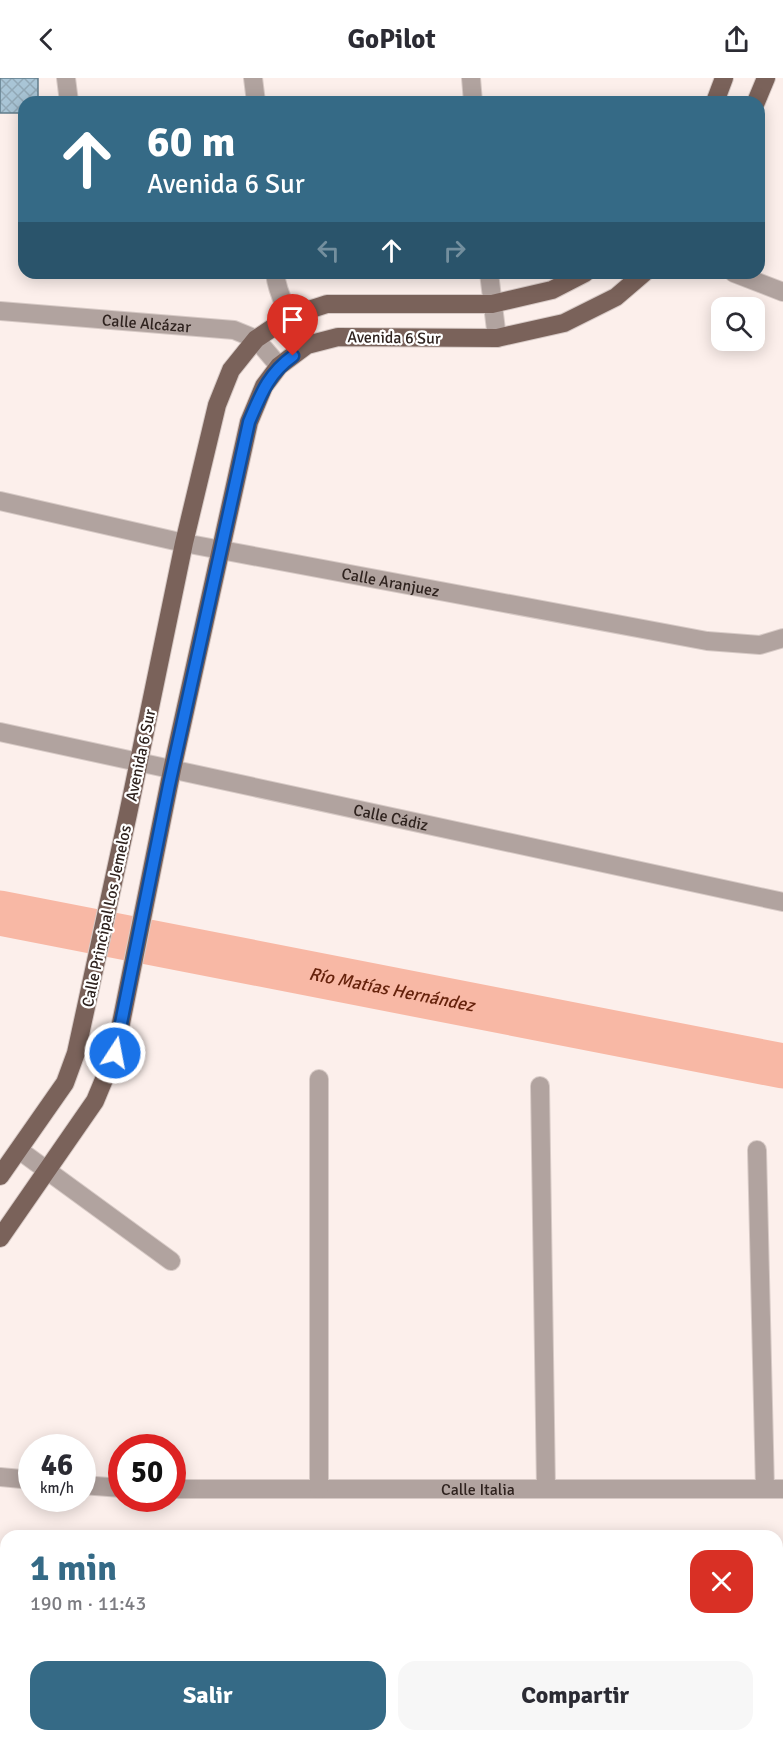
<!DOCTYPE html>
<html lang="es">
<head>
<meta charset="utf-8">
<style>
  body { margin:0; font-family:Signika,sans-serif; background:#f7f7f7; color:#2b2b33; height:100vh; display:flex; flex-direction:column; font-size:22px; white-space:nowrap }
  * { box-sizing:border-box; margin:0 }
  p { font-size:20px; color:#7c7c81 }
  .icon { flex:none; width:33px; height:33px; fill:none; stroke:currentColor; stroke-width:2; stroke-linecap:round; stroke-linejoin:round }
  .map { position:relative; flex:1; overflow:hidden }
  .details { position:absolute; left:0px; top:1452px; width:783px; height:212px; display:flex; flex-direction:column; background:#fff; border-radius:18px 18px 0 0; box-shadow:0 3px 15px #0003 }
  .details>* { flex:none }
  .top-card { position:absolute; left:18px; top:18px; width:747px; height:183px; border-radius:18px; box-shadow:0 3px 15px #0003; background:#356a86; color:#fff; overflow:hidden }
  .fabs { position:absolute; left:711px; top:219px; display:grid; gap:12px }
  .fabs a { display:grid; place-items:center; width:54px; height:54px; border-radius:12px; background:#fff; box-shadow:0 3px 15px #0003; font-size:30px }
  .speed { position:absolute; left:18px; top:1356px; display:flex; gap:12px; font-size:30px; font-weight:700; text-align:center }
  .speed>* { display:grid; place-content:center; width:78px; height:78px; border-radius:50%; background:#fff; box-shadow:0 3px 15px #0003; line-height:1 }
  .speed small { font-size:15px; font-weight:400 }
  .speed .limit { border:9px solid #d22; background:#fff; color:#111 }
  .pin { position:absolute; display:grid; place-items:center; width:51px; height:51px; color:#fff; margin:-62px -26px; border-radius:50% 50% 50% 0; rotate:-45deg; box-shadow:0 0 6px #0007 }
  .pin .icon { rotate:45deg }
  .me { position:absolute; width:66px; margin:-33px; rotate:11deg; stroke-linejoin:round; filter:drop-shadow(0 0 4px #0008) }
  .turn { display:flex; align-items:center; gap:21px; height:126px; padding:0 30px; font-size:27px }
  .turn .icon { width:78px; height:78px; stroke-width:2.5 }
  .turn b { display:block; font-size:42px; line-height:51px }
  .lanes { display:flex; align-items:center; height:57px; padding:0 30px; background:#0003; justify-content:center; gap:30px; direction:ltr }
  .lanes .off { opacity:.35 }
  .round { display:grid; place-items:center; flex:none; width:63px; height:63px; border-radius:18px; background:#f7f7f7 }
  .headline { display:flex; align-items:center; justify-content:space-between; height:102px; padding:0 30px }
  h1 { font-size:36px; font-weight:700; line-height:45px; color:#356a86 }
  .primary-button { display:flex; gap:12px; margin-top:auto; padding:12px 30px }
  .primary-button a { flex:1; height:69px; border-radius:18px; background:#356a86; color:#fff; font-size:24px; font-weight:700; line-height:69px; text-align:center }
  .primary-button a+a { background:#f7f7f7; color:#2b2b33 }
  header { display:flex; justify-content:space-between; align-items:center; height:78px; padding:0 30px; background:#fff; font-size:27px; font-weight:700 }
  .map>svg:first-child { display:block }
  .park { fill:url(#park-dots) }
  .lines { fill:none; stroke-linecap:round; stroke-linejoin:round }
  .river { stroke:#f8b8a5; stroke-width:45 }
  .building { fill:url(#building-cross-hatch); stroke:#627d8c; stroke-width:1.5 }
  .minor-casing { stroke:#d7cac6; stroke-width:20 }
  .major-casing { stroke:#d7cac6; stroke-width:20 }
  .minor { stroke:#b1a39f; stroke-width:18 }
  .major { stroke:#7a625a; stroke-width:18 }
  .route-casing { stroke:#114b97; stroke-width:15 }
  .route { stroke:#1a73e8; stroke-width:10 }
  .labels { text-anchor:middle; stroke-width:4.5; stroke-linejoin:round; paint-order:stroke }
  .street-label { font-size:16px; fill:#2f231f; stroke:#fff }
  .water-label { font-size:18px; font-style:italic; fill:#66220c; stroke:#fff }
</style>
</head>
<body>
<header><svg class="icon" aria-label="back" viewBox="0 0 24 24"><path d="M15 5l-7 7 7 7"/></svg>GoPilot<svg class="icon" aria-label="share" viewBox="0 0 24 24"><path d="M12 15V3M7 8l5-5 5 5M5 13v7h14v-7"/></svg></header>
<div class="map">
<svg width="783" height="1663" viewBox="0 0 783 1663">
  <defs>
    <pattern id="park-dots" width="8" height="8" patternUnits="userSpaceOnUse" patternTransform="scale(1.5)"><rect width="8" height="8" fill="#f8cfc3"/><path d="M2 2h.1M6 6h.1" fill="none" stroke="#d5b1a7" stroke-width="1.8" stroke-linecap="round"/></pattern>
    <pattern id="building-cross-hatch" width="8" height="8" patternUnits="userSpaceOnUse" patternTransform="scale(1.5)"><rect width="8" height="8" fill="#a9c5d6"/><path d="M0 0l8 8M0 8l8-8" fill="none" stroke="#92a9b7"/></pattern>
  </defs>
  <rect width="100%" height="100%" fill="#fcefeb"/>
  <path class="park" d="M138,1658h152l-1,5h-152z"/>
  <g class="lines">
    <path class="river" id="s1" d="M0,835l783,153"/>
  </g>
  <path class="building" d="M0,0h38v24h-14v11h-24z
    M6,1532v126h53l-7,5h-52v-125z
    M362,1658h95v5h-91z"/>
  <g class="lines">
    <g class="minor-casing">
      <g id="minor">
        <path d="M66,0l3,24"/>
        <path d="M253,0l3,24"/>
        <path d="M471,0l2,24"/>
        <path d="M275,195c3,26 19,50 32,72"/>
        <path d="M489,195l8,65"/>
        <path d="M734,195l49,19"/>
        <path id="s2" d="M0,233l234,19 22,9 23,27"/>
        <path id="s3" d="M0,423l184,42 523,98 53,4 23,-7"/>
        <path id="s4" d="M0,654l783,170"/>
        <path d="M540,1008l6,403"/>
        <path d="M19,1072l152,111"/>
        <path d="M757,1072l8,339"/>
        <path d="M0,1399l32,3"/>
        <path d="M82,1407l40,3"/>
        <path id="s5" d="M172,1411h611"/>
        <path d="M319,1411v-410"/>
        <path d="M777,1626h6"/>
        <path d="M104,1663v-5"/>
        <path d="M322,1663v-5"/>
        <path d="M495,1663l1,-5"/>
      </g>
    </g>
    <g class="major-casing">
      <path id="major" d="M715,24l9,-24
        M756,24l10,-24
        M0,1098l65,-93 11,-30 52,-239 56,-271 33,-138 14,-35 25,-31 34,-23 37,-12h165l60,-14 33,-17
        M0,1160l95,-137 20,-48 57,-283 77,-348 15,-36 15,-20 28,-21 31,-8 159,1 67,-15 52,-26 28,-24"/>
    </g>
    <use href="#minor" class="minor"/>
    <use href="#major" class="major"/>
  </g>
  <g class="lines">
    <g class="route-casing">
      <path id="route" d="M115,975l54,-268 80,-363c12,-28 19,-48 44,-66"/>
    </g>
    <use href="#route" class="route"/>
  </g>
  <g class="labels">
    <g class="street-label">
      <text dy="6" stroke="none"><textPath href="#s2" startOffset="147">Calle Alcázar</textPath></text>
      <text transform="translate(394 259) rotate(1)" y="6">Avenida 6 Sur</text>
      <text dy="6" stroke="none"><textPath href="#s3" startOffset="399">Calle Aranjuez</textPath></text>
      <text transform="translate(140 677) rotate(-78)" y="6">Avenida 6 Sur</text>
      <text dy="6" stroke="none"><textPath href="#s4" startOffset="400">Calle Cádiz</textPath></text>
      <text transform="translate(106 838) rotate(-78)" y="6">Calle Principal Los Jemelos</text>
      <text dy="6" stroke="none"><textPath href="#s5" startOffset="306">Calle Italia</textPath></text>
    </g>
    <g class="water-label">
      <text dy="6" stroke="none"><textPath href="#s1" startOffset="399">Río Matías Hernández</textPath></text>
    </g>
  </g>
</svg>
<div class="fabs">
<a><svg class="icon" aria-label="search" viewBox="0 0 24 24"><circle cx="10" cy="10" r="6"/><path d="M15 15l6 6"/></svg></a>
</div>
<div class="speed"><div>46<small>km/h</small></div><div class="limit">50</div></div>
<div class="pin" style="left:293px;top:278px;background:#d93025"><svg class="icon" aria-label="arrive" viewBox="0 0 24 24"><path d="M6 21V4h12l-3 4 3 4H6"/></svg></div>
<svg class="me" style="left:115px;top:975px" viewBox="-20 -20 40 40"><circle r="17" fill="#1a73e8" stroke="#fff" stroke-width="3"/><path d="M0-11L8 9 0 5-8 9z" fill="#fff"/></svg>
<div class="top-card">
<div class="turn"><svg class="icon" aria-label="ahead" viewBox="0 0 24 24"><path d="M12 20V5M6 11l6-6 6 6"/></svg><div><b>60 m</b>Avenida 6 Sur</div></div>
<div class="lanes"><svg class="icon off" aria-label="left" viewBox="0 0 24 24"><path d="M17 20v-9H6M10 6l-5 5 5 5"/></svg><svg class="icon" aria-label="ahead" viewBox="0 0 24 24"><path d="M12 20V5M6 11l6-6 6 6"/></svg><svg class="icon off" aria-label="right" viewBox="0 0 24 24"><path d="M7 20v-9h11M14 6l5 5-5 5"/></svg></div>
</div>
<section class="details">
<div class="headline"><div><h1>1 min</h1><p>190 m · 11:43</p></div><a class="round" style="background:#d93025;color:#fff"><svg class="icon" aria-label="close" viewBox="0 0 24 24"><path d="M6 6l12 12M18 6L6 18"/></svg></a></div>
<div class="primary-button"><a>Salir</a><a>Compartir</a></div>
</section>
</div>
</body>
</html>
